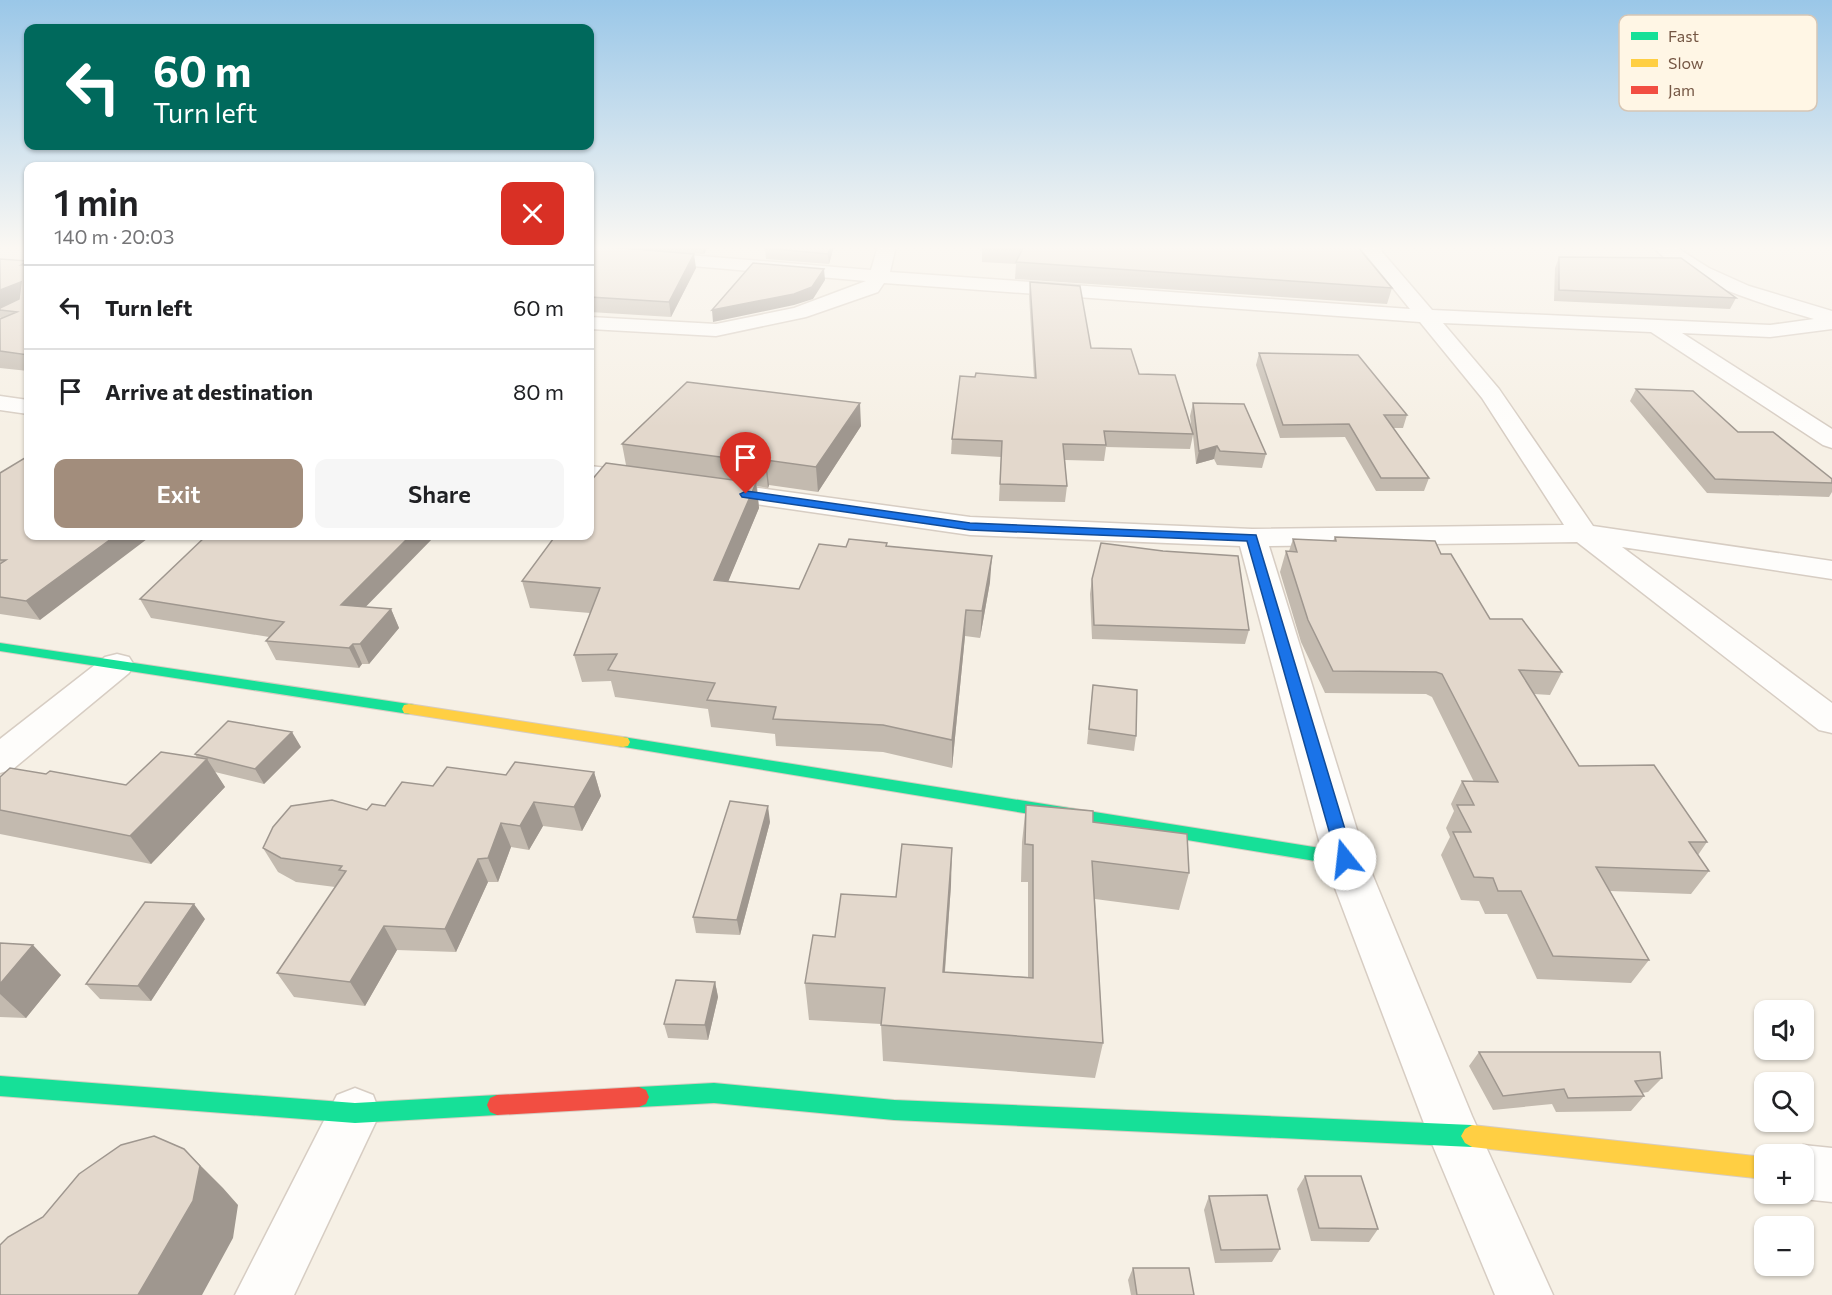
<!DOCTYPE html>
<html lang="en">
<head>
<meta charset="utf-8">
<style>
  body { margin:0; font-family:Commissioner,sans-serif; background:#f6f6f6; color:#202124; height:100vh; display:flex; flex-direction:column; font-size:22px; white-space:nowrap }
  * { box-sizing:border-box; margin:0 }
  p { font-size:20px; color:#757577 }
  .icon { flex:none; width:33px; height:33px; fill:none; stroke:currentColor; stroke-width:2; stroke-linecap:round; stroke-linejoin:round }
  .map { position:relative; flex:1; overflow:hidden }
  .drawer { position:absolute; left:24px; top:162px; width:570px; height:378px; display:flex; flex-direction:column; background:#fff; border-radius:12px; box-shadow:0 2px 4px #0004 }
  .drawer>* { flex:none }
  .guide { position:absolute; left:24px; top:24px; width:570px; height:126px; border-radius:12px; box-shadow:0 2px 4px #0004; background:#00695c; color:#fff; overflow:hidden }
  .tools { position:absolute; left:1754px; top:1000px; display:grid; gap:12px }
  .tools a { display:grid; place-items:center; width:60px; height:60px; border-radius:12px; background:#fff; box-shadow:0 2px 4px #0004; font-size:30px }
  .pin { position:absolute; display:grid; place-items:center; width:51px; height:51px; color:#fff; margin:-62px -26px; border-radius:50% 50% 50% 0; rotate:-45deg; box-shadow:0 0 6px #0007 }
  .pin .icon { rotate:45deg }
  .me { position:absolute; width:66px; margin:-33px; rotate:344deg; stroke-linejoin:round; filter:drop-shadow(0 0 4px #0008) }
  .turn { display:flex; align-items:center; gap:21px; height:126px; padding:0 30px; font-size:27px }
  .turn .icon { width:78px; height:78px; stroke-width:2.5 }
  .turn b { display:block; font-size:42px; line-height:51px }
  .round { display:grid; place-items:center; flex:none; width:63px; height:63px; border-radius:12px; background:#f6f6f6 }
  .head { display:flex; align-items:center; justify-content:space-between; height:102px; padding:0 30px }
  h1 { font-size:36px; font-weight:600; line-height:45px }
  .primary-button { display:flex; gap:12px; margin-top:auto; padding:12px 30px }
  .primary-button a { flex:1; height:69px; border-radius:12px; background:#a28d7c; color:#fff; font-size:24px; font-weight:600; line-height:69px; text-align:center }
  .primary-button a+a { background:#f6f6f6; color:#202124 }
  ul { padding:0; list-style:none }
  li { display:flex; align-items:center; gap:18px; height:84px; padding:0 30px; border-top:2px solid #e0e0e0 }
  li div { flex:1 }
  li b { display:block; font-size:22px }
  li em { font-style:normal }
  .map>svg:first-child { display:block }
  .lines { fill:none; stroke-linecap:round; stroke-linejoin:round }
  .street-casing { stroke:#d7cdc3; stroke-width:3 }
  .fast-casing { stroke:#d7ccc1; stroke-width:2 }
  .slow-casing { stroke:#d7ccc1; stroke-width:2 }
  .jam-casing { stroke:#d7ccc1; stroke-width:2 }
  .street { fill:#fefdfb; fill-rule:evenodd }
  .fast { fill:#16e098; fill-rule:evenodd }
  .slow { fill:#ffcf43; fill-rule:evenodd }
  .jam { fill:#f24e42; fill-rule:evenodd }
  .wall { fill:#c3baaf }
  .shaded-wall { fill:#9f978f }
  .building { fill:#e3d8cc; stroke:#9f978f; stroke-width:1.5 }
  .route { fill:#1a73e8; stroke:#114b97; stroke-width:1.5 }
  .key { fill:#fff6e5; stroke:#d6c6b5; stroke-width:1.5 }
  .key-label { font-size:16px; fill:#755744 }
</style>
</head>
<body>
<div class="map">
<svg width="1832" height="1295" viewBox="0 0 1832 1295">
  <rect width="100%" height="100%" fill="#f6f0e5"/>
  <g class="lines">
    <g class="street-casing">
      <path id="street" d="M878,246h18l-6,26 520,37 -51,-63h18l55,64 338,15 44,-6c-39,-11 -137,-40 -161,-73h21l35,22 40,18 83,25v18l-62,8 -88,-4 150,96v19l-9,-3 -172,-113 -208,-9 56,66 94,137 239,35v18l-210,-32 210,156v30l-13,-3 -242,-188 -308,4 97,313 106,257 81,179h-58l-67,-161 -104,-275 -84,-313 -270,-11 -256,-37 -10,-2 -3,-6 3,-6 10,-2 256,35 282,12 312,-4 -82,-127 -62,-76 -536,-39 -6,9 -72,25 -90,19 -126,-7v-12l126,7 78,-16 72,-27 -276,-24v-10l281,23z
        M0,396l28,4v14l-28,-4z
        M590,466l58,7 4,6 -4,6 -9,2 -49,-5z
        M117,654l12,3 5,8 -5,8 -116,96 -13,4v-34l105,-82z
        M355,1088l18,7 7,18 -86,182h-59l102,-200z
        M1803,1145l29,3v54l-29,-3 -11,-5h11v-39h-19z"/>
    </g>
    <g class="fast-casing">
      <path id="fast" d="M0,643l409,61 5,1 2,4 -2,4 -5,1 -409,-63z
        M623,737l722,115 6,2 2,5 -2,5 -6,2 -727,-120 -2,-4 2,-4z
        M0,1076l355,27 142,-8 7,3 3,7 -3,7 -7,3 -142,8 -355,-27z
        M714,1083l180,17 578,25 7,4 4,7 -4,7 -7,4 -578,-27 -180,-17 -75,4 -7,-3 -3,-7 3,-7 7,-3z"/>
    </g>
    <g class="slow-casing">
      <path id="slow" d="M409,704l214,33 5,1 2,4 -2,4 -5,1 -219,-34 -2,-4 2,-4z
        M1472,1125l292,32v22l-292,-32 -7,-4 -4,-7 4,-7z"/>
    </g>
    <g class="jam-casing">
      <path id="jam" d="M639,1087l7,3 3,7 -3,7 -7,3 -142,8 -7,-3 -3,-7 3,-7 7,-3z"/>
    </g>
    <use href="#street" class="street"/>
    <use href="#fast" class="fast"/>
    <use href="#slow" class="slow"/>
    <use href="#jam" class="jam"/>
  </g>
  <path class="wall" d="M590,246l106,22 -25,49 -81,-5z
    M598,246h110l-4,8z
    M834,246l-5,18 -63,-5 -1,-11z
    M982,246h375l35,42 -5,16 -372,-25 1,-15 -34,-2z
    M1559,257l177,41 -6,11 -176,-8 1,-33z
    M0,259l28,2v110l-28,-3v-49h1l-1,-2z
    M1030,282l61,66 48,26 53,58 -2,-16 3,-13 73,51 -4,14 -45,-3 -3,-6 -18,5 -3,-29 -3,14 -84,-2 -2,14 -39,-1 2,26 -2,16 -66,-1 2,-44 -50,-3 1,-15 23,-62 59,1 -5,-82z
    M1259,353l148,62 -4,13h-10l36,50 -5,13h-48l-31,-54 -65,1 -24,-73z
    M1636,389l102,43 94,47v13l-3,5 -122,-4 -77,-92z
    M861,426l-43,66 -49,-7 -1,3 -11,-2 2,22 -31,73 71,8 47,-42 41,-4v3l103,36 -10,56 -15,-2 -13,132 -69,-16 -107,-6 -1,-12 -64,-7 -3,-18 -93,-12 -4,-16 -29,1 -8,-27 16,-42 -60,-5 -8,-27 68,-45 36,-71 -4,-21z
    M0,473l40,147 -40,-6z
    M1335,537l106,17 49,65 72,53 -12,23 -16,-1 45,72 128,76 -9,13 11,16 -18,23 -81,-3 39,69 -18,23 -94,-4 -30,-65h-22l-6,-13 -18,-1 -20,-45 9,-18 -4,-9 8,-17 -3,-7 11,-23 12,1 -42,-85 -6,-3 -101,-1 -24,-51 -21,-70 6,-21h3l4,-12 40,2z
    M1163,551l86,79 -4,14 -153,-5 -2,-45 2,-15z
    M140,599l226,8 25,2 8,19 -30,36h-7l-3,4 -83,-8 -10,-19 3,-4 -118,-19z
    M1093,685l43,51 -2,15 -47,-7z
    M301,747l-37,37 -49,-12 10,15 -74,77 -151,-30v-57l126,8 71,-27 -2,-4z
    M594,772l7,24 -19,35 -39,-5 -14,24 -18,-3 -13,35h-10l-32,70 -59,-2 -32,56 -71,-9 -17,-24 58,-86 -39,-5 -18,-10 -15,-24 104,-38 18,-4 48,-20 73,-11z
    M1026,805l67,17 96,51 -10,37 -84,-11 8,144 -8,35 -212,-17 -2,-37 -72,-4 -4,-37 30,-46 61,-40 55,-12 -6,87 83,5v-95h-7l1,-40z
    M770,822l-30,113 -44,-2 -3,-16z
    M205,919l-54,82 -51,-2 -14,-15z
    M0,943l61,32 -35,43 -26,-1z
    M715,982l3,15 -10,43 -40,-2 -4,-14z
    M1479,1052l183,26 -14,14 -6,1 2,3 -13,15 -75,1 -4,-8 -59,6 -24,-44z
    M1305,1176l73,53 -9,13 -58,-1 -14,-52z
    M1209,1196l71,53 -8,13 -57,1 -11,-53z
    M1133,1268l61,27h-63l-3,-15z"/>
  <path class="shaded-wall" d="M703,246h5l-4,8z
    M831,246h3l-5,18 -1,-10z
    M694,254l2,14 -25,49 -2,-15z
    M824,269l1,11 -12,19 -19,6 -81,17 -1,-12z
    M21,282l7,14 -28,15v-21z
    M860,403l1,23 -43,66 -2,-25z
    M1217,446l-3,13 -18,5 3,-13z
    M766,460l3,25 -1,3 -3,-25z
    M756,483l3,25 -41,98 -4,-26z
    M115,536h36l-111,84 -14,-19z
    M410,536h25l-86,88 -8,-19z
    M992,556l-2,26 -10,56 2,-27z
    M391,609l8,19 -30,36 -9,-20z
    M966,610l-1,26 -13,132v-28z
    M353,644l9,20 -3,4 -10,-20z
    M292,732l9,15 -37,37 -9,-15z
    M207,759l18,28 -74,77 -21,-28z
    M594,772l7,24 -19,35 -8,-24z
    M534,802l9,24 -14,24 -9,-24z
    M768,806l2,16 -30,113 -3,-15z
    M501,823l10,24 -13,35 -10,-24z
    M952,848l-1,37 -9,123 1,-36z
    M478,859l10,23 -32,70 -11,-23z
    M194,904l11,15 -54,82 -13,-15z
    M384,926l13,24 -32,56 -15,-24z
    M33,945l28,30 -35,43 -26,-24v-10z
    M715,982l3,15 -10,43 -3,-15z
    M184,1149l39,39 15,17 -5,33 -31,57h-64z"/>
  <path class="building" d="M590,246h8l96,8 -25,48 -79,-5z
    M767,246h64l-3,8 -63,-6z
    M983,246h374l35,42 -376,-26 7,-14z
    M1559,257l122,1 55,40 -177,-8z
    M0,259l28,2 -7,4h7v90l-28,-4v-32l17,-7 -17,-2v-2l19,-9 2,-17 -21,8z
    M753,263l71,6 -12,18 -18,7 -82,16z
    M1030,282l50,4 11,62 40,1 8,25 36,1 18,59 -89,-3 2,14 -43,-1 4,42 -67,-2 2,-43 -50,-2 8,-63 15,1 1,-4 60,5z
    M1259,353l99,2 49,60h-23l45,63h-48l-32,-54 -66,1z
    M687,382l173,21 -44,64 -50,-7 -1,3 -143,-19z
    M1636,389l57,2 45,41h35l59,47v4l-117,-4z
    M1193,403l51,1 22,50 -46,-3 -3,-5 -18,5z
    M28,456v80h87l-89,65 -26,-4v-33l6,-4h-6v-87z
    M606,463l150,20 -42,97 85,9 20,-45 27,3 3,-8 38,4 -1,3 106,10 -10,55 -16,-1 -14,130 -69,-15 -110,-6 3,-12 -69,-7 8,-17 -107,-13 9,-16 -43,1 26,-67 -78,-7 31,-42 5,-3h32v-54z
    M206,536h204l-69,69 50,4 -31,35h-7l-4,4 -83,-7 18,-19 -144,-23z
    M1335,537l100,4 6,13h10l39,65h32l40,53 -43,-2 60,96 75,-1 53,77h-18l20,29 -113,-4 53,93 -96,-4 -32,-65h-23l-5,-13 -19,-1 -21,-45h18l-14,-27h17l-12,-24 36,1 -56,-108 -6,-2 -103,-1 -25,-51 -22,-69 11,1 -4,-13 43,2z
    M1101,543l62,8 75,5 11,74 -155,-5 -2,-46z
    M1093,685l44,5 -1,46 -47,-7z
    M228,721l64,11 -37,37 -60,-15z
    M161,752l46,7 -77,77 -130,-26v-33l10,-9 36,6 4,-3 76,14z
    M515,762l79,10 -20,35 -40,-5 -14,24 -19,-3 -13,35 -10,1 -33,70 -61,-3 -34,56 -73,-9 69,-102 -7,-1 3,-4 -61,-8 -18,-10 10,-21 18,-21 41,-6 35,10 5,-6 13,2 17,-24 31,4 14,-19 59,8z
    M730,801l38,5 -31,114 -44,-3z
    M1026,805l67,6v11l94,12 2,39 -97,-12 11,182 -222,-18 4,-37 -80,-5 8,-48 22,2 6,-43 55,3 6,-53 50,4 -9,124 90,6v-133l-8,-1z
    M145,902l49,2 -56,82 -52,-2z
    M0,943l33,2 -33,39z
    M676,980l39,2 -10,43 -41,-1z
    M1479,1052h181l2,26 -27,3 9,15 -76,2 -4,-9 -61,7z
    M154,1136l30,13 16,17 -7,35 -55,94h-138v-50l8,-8 35,-20 36,-43 42,-29z
    M1305,1176h56l17,53 -59,-1z
    M1267,1195l13,54 -59,1 -12,-54z
    M1133,1268h56l5,27h-57z"/>
  <linearGradient id="sky" x2="0" y2="1"><stop stop-color="#9ac7e8"/><stop offset="0.58" stop-color="#fbf8f3"/><stop offset="1" stop-color="#fbf8f3" stop-opacity="0"/></linearGradient>
  <rect width="1832" height="427" fill="url(#sky)"/>
  <path class="route" d="M746,491l224,32 286,12 98,324 -3,4h-12l-2,-4 -90,-318 -277,-11 -228,-33 -2,-3z"/>
  <rect x="1619" y="15" width="198" height="96" rx="9" class="key"/>
  <rect x="1631" y="32" width="27" height="8" fill="#16e098"/>
  <rect x="1631" y="59" width="27" height="8" fill="#ffcf43"/>
  <rect x="1631" y="86" width="27" height="8" fill="#f24e42"/>
  <g class="key-label">
    <text x="1668" y="42">Fast</text>
    <text x="1668" y="69">Slow</text>
    <text x="1668" y="96">Jam</text>
  </g>
</svg>
<div class="tools">
<a><svg class="icon" aria-label="sound" viewBox="0 0 24 24"><path d="M4 9h4l5-4v14l-5-4H4zM17 9q2 3 0 6"/></svg></a>
<a><svg class="icon" aria-label="search" viewBox="0 0 24 24"><circle cx="10" cy="10" r="6"/><path d="M15 15l6 6"/></svg></a>
<a>+</a>
<a>−</a>
</div>
<div class="pin" style="left:746px;top:494px;background:#d93025"><svg class="icon" aria-label="arrive" viewBox="0 0 24 24"><path d="M6 21V4h12l-3 4 3 4H6"/></svg></div>
<svg class="me" style="left:1345px;top:859px" viewBox="-20 -20 40 40"><circle r="19" fill="#fff"/><path d="M0-13L10 11 0 6-10 11z" fill="#1a73e8"/></svg>
<div class="guide">
<div class="turn"><svg class="icon" aria-label="left" viewBox="0 0 24 24"><path d="M17 20v-9H6M10 6l-5 5 5 5"/></svg><div><b>60 m</b>Turn left</div></div>
</div>
<section class="drawer">
<div class="head"><div><h1>1 min</h1><p>140 m · 20:03</p></div><a class="round" style="background:#d93025;color:#fff"><svg class="icon" aria-label="close" viewBox="0 0 24 24"><path d="M6 6l12 12M18 6L6 18"/></svg></a></div>
<ul>
<li><svg class="icon" aria-label="left" viewBox="0 0 24 24"><path d="M17 20v-9H6M10 6l-5 5 5 5"/></svg><div><b>Turn left</b></div><em>60 m</em></li>
<li><svg class="icon" aria-label="arrive" viewBox="0 0 24 24"><path d="M6 21V4h12l-3 4 3 4H6"/></svg><div><b>Arrive at destination</b></div><em>80 m</em></li>
</ul>
<div class="primary-button"><a>Exit</a><a>Share</a></div>
</section>
</div>
</body>
</html>
